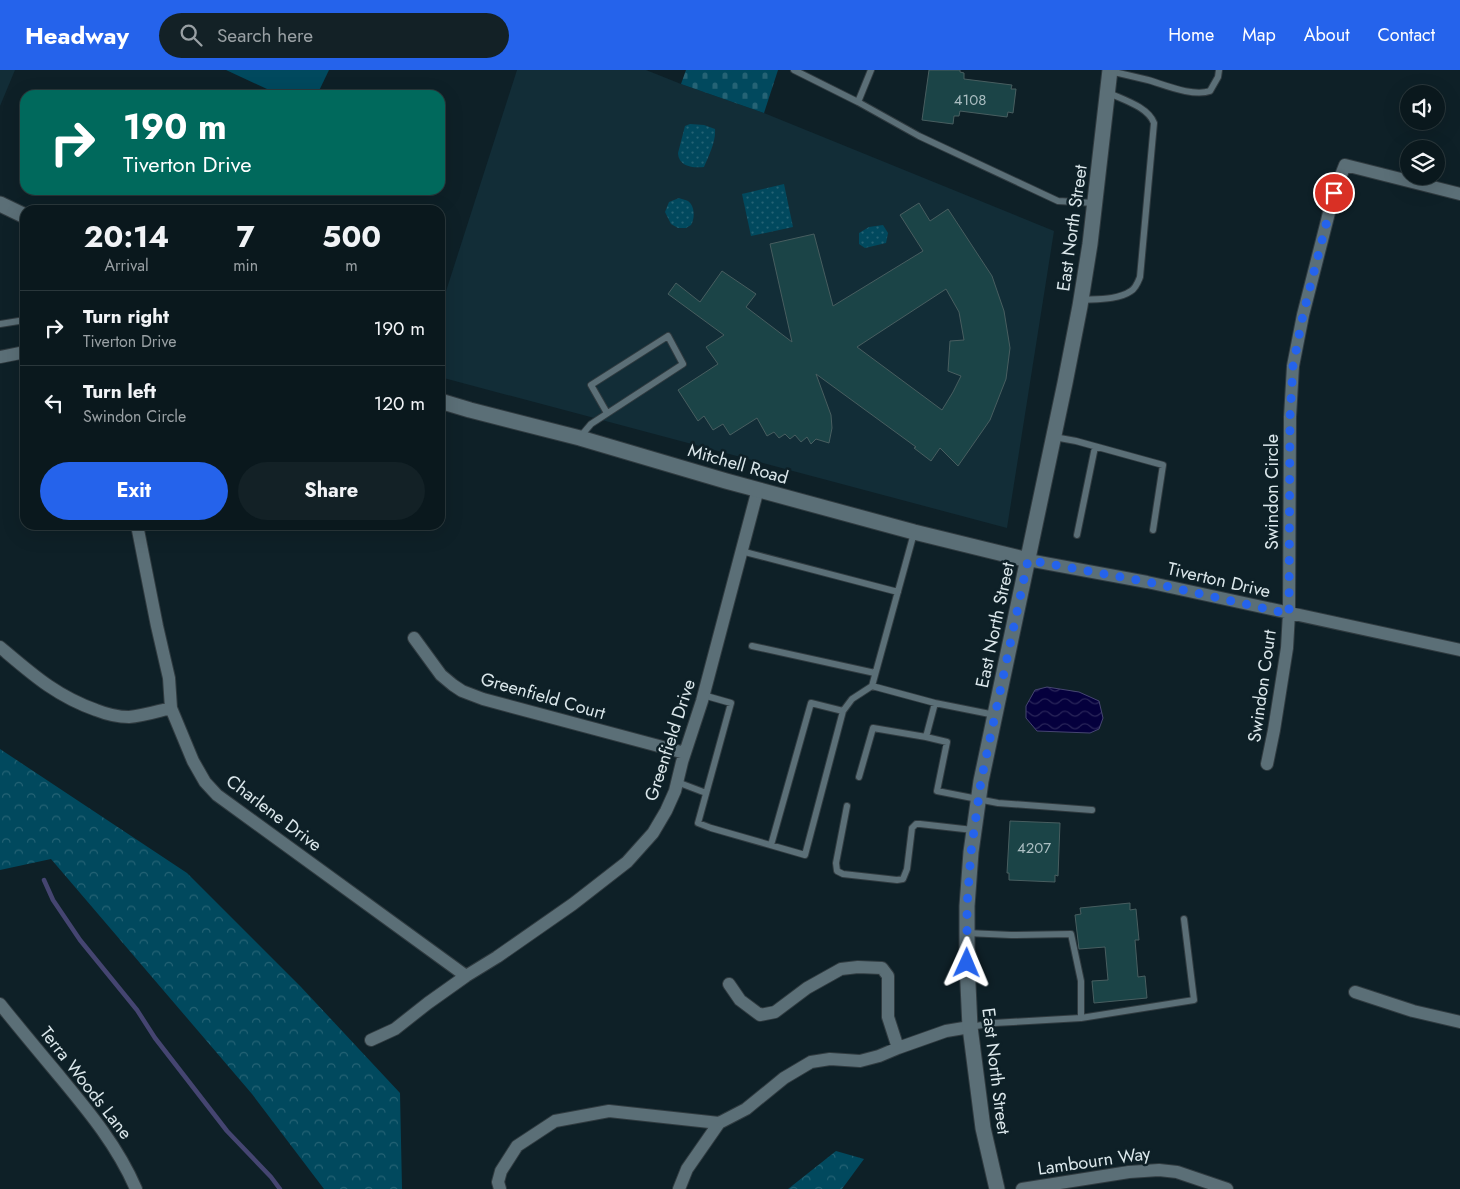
<!DOCTYPE html>
<html lang="en">
<head>
<meta charset="utf-8">
<style>
  body { margin:0; font-family:Jost,sans-serif; background:#132126; color:#f1f3f6; height:100vh; display:flex; flex-direction:column; font-size:19px; white-space:nowrap }
  * { box-sizing:border-box; margin:0 }
  p { font-size:16px; color:#99a0a4 }
  .icon { flex:none; width:28px; height:28px; fill:none; stroke:currentColor; stroke-width:2; stroke-linecap:round; stroke-linejoin:round }
  .map { position:relative; flex:1; overflow:hidden }
  .details { position:absolute; left:20px; top:135px; width:425px; height:325px; display:flex; flex-direction:column; background:#0a181d; border-radius:15px; box-shadow:0 5px 20px #0002,0 0 0 1px #2a373b }
  .details>* { flex:none }
  .banner { position:absolute; left:20px; top:20px; width:425px; height:105px; border-radius:15px; box-shadow:0 5px 20px #0002,0 0 0 1px #2a373b; background:#00695c; color:#fff; overflow:hidden }
  .fabs { position:absolute; left:1400px; top:15px; display:grid; gap:10px }
  .fabs a { display:grid; place-items:center; width:45px; height:45px; border-radius:50%; background:#0a181d; box-shadow:0 5px 20px #0002,0 0 0 1px #2a373b; font-size:25px }
  .pin { position:absolute; display:grid; place-items:center; width:42px; height:42px; color:#fff; margin:-21px; border:2px solid #fff; border-radius:50%; box-shadow:0 1px 5px #0007 }
  .me { position:absolute; width:55px; margin:-28px; rotate:1deg; stroke-linejoin:round; filter:drop-shadow(0 0 4px #0008) }
  .turn { display:flex; align-items:center; gap:18px; height:105px; padding:0 20px; font-size:22px }
  .turn .icon { width:65px; height:65px; stroke-width:2.5 }
  .turn b { display:block; font-size:35px; line-height:42px }
  .eta { display:flex; justify-content:space-evenly; align-items:center; height:85px; text-align:center }
  .eta b { font-size:30px; font-weight:700; line-height:35px }
  .action { display:flex; gap:10px; margin-top:auto; padding:10px 20px }
  .action a { flex:1; height:58px; border-radius:30px; background:#2563eb; color:#fff; font-size:20px; font-weight:700; line-height:58px; text-align:center }
  .action a+a { background:#132126; color:#f1f3f6 }
  ul { padding:0; list-style:none }
  li { display:flex; align-items:center; gap:15px; height:75px; padding:0 20px; border-top:1px solid #2a373b }
  li div { flex:1 }
  li b { display:block; font-size:19px }
  li em { font-style:normal }
  header { display:flex; align-items:center; gap:30px; box-sizing:border-box; height:70px; padding:0 25px; background:#2563eb; color:#fff }
  header strong { font-size:24px }
  nav { display:flex; gap:28px; margin-inline-start:auto; font-size:18px }
  .search { width:350px; height:45px; background:#132126; display:flex; align-items:center; gap:12px; box-sizing:border-box; padding:0 18px; border-radius:28px; color:#99a0a4; font-size:19px }
  .map>svg:first-child { display:block }
  .built { fill:#122d37 }
  .grass { fill:url(#grass-dots) }
  .forest { fill:url(#forest-crowns) }
  .cemetery { fill:url(#cemetery-stones) }
  .garden { fill:#01495e }
  .water { fill:url(#water-waves); stroke:#454571 }
  .lines { fill:none; stroke-linecap:round; stroke-linejoin:round }
  .stream { stroke:#454571; stroke-width:4.5 }
  .building { fill:#1b4447; stroke:#485e60; fill-rule:evenodd }
  .lane-casing { stroke:#303b40; stroke-width:8 }
  .street-casing { stroke:#303b40; stroke-width:14 }
  .secondary-casing { stroke:#303b40; stroke-width:17 }
  .lane { stroke:#5b6f77; stroke-width:6 }
  .street { stroke:#5b6f77; stroke-width:12 }
  .secondary { stroke:#5b6f77; stroke-width:15 }
  .route { stroke:#2563eb; stroke-width:9; stroke-dasharray:0 16.2 }
  .labels { text-anchor:middle; stroke-width:5; stroke-linejoin:round; paint-order:stroke }
  .number-label { font-size:15px; fill:#abbec2 }
  .street-label { font-size:18px; fill:#dbe7eb; stroke:#0e2027 }
</style>
</head>
<body>
<header>
<strong>Headway</strong>
<div class="search"><svg class="icon" aria-label="search" viewBox="0 0 24 24"><circle cx="10" cy="10" r="6"/><path d="M15 15l6 6"/></svg>Search here</div>
<nav><a>Home</a><a>Map</a><a>About</a><a>Contact</a></nav>
</header>
<div class="map">
<svg width="1460" height="1119" viewBox="0 0 1460 1119">
  <defs>
    <pattern id="grass-dots" width="8" height="8" patternUnits="userSpaceOnUse" patternTransform="scale(1.25)"><rect width="8" height="8" fill="#01495e"/><path d="M2 2h.1M6 6h.1" fill="none" stroke="#256375" stroke-width="1.8" stroke-linecap="round"/></pattern>
    <pattern id="forest-crowns" width="20" height="18" patternUnits="userSpaceOnUse" patternTransform="scale(1.25)"><rect width="20" height="18" fill="#01495e"/><path d="M2 6a3 3 0 1 1 6 0M12 15a3 3 0 1 1 6 0" fill="none" stroke="#256375"/></pattern>
    <pattern id="cemetery-stones" width="16" height="16" patternUnits="userSpaceOnUse" patternTransform="scale(1.25)"><rect width="16" height="16" fill="#01495e"/><path d="M2 7V4a2 2 0 0 1 4 0v3zM10 15v-3a2 2 0 0 1 4 0v3z" fill="#256375"/></pattern>
    <pattern id="water-waves" width="16" height="10" patternUnits="userSpaceOnUse" patternTransform="scale(1.25)"><rect width="16" height="10" fill="#05003d"/><path d="M0 5q4-4 8 0t8 0" fill="none" stroke="#292559"/></pattern>
  </defs>
  <rect width="100%" height="100%" fill="#0e2027"/>
  <path class="built" d="M0,0h15l-15,36z
    M517,0h129l35,14 83,29 290,118 -47,297 -567,-151v-67z"/>
  <path class="grass" d="M690,54l14,1 11,4c1,13 -6,26 -11,38 -11,1 -25,0 -26,-14l7,-27z
    M784,114l9,43 -42,9 -9,-42z
    M679,128c2,1 7,2 9,3 7,5 7,17 3,24l-5,3h-8l-7,-4 -6,-12 4,-10z
    M883,155l5,8 -2,10 -21,5 -6,-4v-11l10,-6z"/>
  <path class="forest" d="M0,679l187,124 114,114 99,106 2,96h-78l-72,-95 -201,-235 -51,11z
    M836,1081l28,8 -22,30h-54z"/>
  <path class="cemetery" d="M686,0h92l-14,43 -83,-29z"/>
  <path class="garden" d="M226,0h103l-12,25h-37z"/>
  <path class="water" d="M1047,617l32,5 20,9 4,17 -4,11 -9,4 -53,-2 -11,-13v-12l9,-16z"/>
  <g class="lines">
    <path class="stream" d="M44,810l9,20 27,40 57,70 18,28 72,93 44,46 9,12"/>
  </g>
  <path class="building" d="M929,0h31v2l4,1v6l48,6 -1,4h5l-3,24 -5,-1 -1,5 -47,-6 -1,5h-5l-1,8 -31,-4z
    M919,133l11,18 18,-12 44,67 12,35 6,37 -4,31 -16,41 -32,46 -18,-18 -9,13 -17,-13 2,-1 -100,-73 15,41 1,13 -3,15 -13,-4 -5,5 -4,-7 -6,5 -6,-7 -5,4 -5,-5 -6,4 -5,-6 -7,4 -10,-18 -27,17 -7,-11 -10,6 -9,-14 -6,5 -20,-31 40,-26 -12,-17 18,-12 -56,-41 8,-11 24,19 22,-31 34,23 -10,13 46,35 -22,-98 44,-10 19,72 90,-55 -23,-36zM946,219l13,23 5,28 -14,1 -2,30 13,5 -8,16 -11,18 -85,-63z
    M1010,751l50,2 -2,53 -3,-1v7l-46,-2v-7h-2z
    M1130,833v7l6,-1 3,31h-4l3,37 7,-1 2,22 -53,5 -2,-22 16,-1 -3,-33 -26,2 -4,-34 6,-1 -1,-6z"/>
  <g class="lines">
    <g class="lane-casing">
      <path id="lane" d="M794,0l64,32
        M871,0l-13,32 61,34 139,65 36,2
        M1110,1c13,3 25,6 38,9 17,5 45,17 62,11l8,-14 1,-7
        M1082,230c15,-1 36,0 49,-9 5,-3 7,-9 9,-14l14,-154c-6,-16 -30,-23 -45,-30
        M0,254l25,-4
        M580,367l11,-13 92,-60 -15,-28 -77,49 16,28
        M1054,367l22,4 87,24 -10,65
        M914,463l-42,153 63,17 60,12
        M1077,465l18,-88
        M741,481l157,41
        M752,576l123,27
        M703,625l28,8 -33,120 13,5 94,27 38,-144 9,-12 20,-13
        M935,633l-9,34 21,5 -10,49 61,12 94,7
        M859,707l14,-49 53,9
        M677,712l29,11
        M847,736l-11,57 1,8 6,3 54,6 6,-1 4,-10 5,-41 4,-4h4l53,6
        M771,775l40,-142 32,8
        M967,863l44,2 60,-1 10,47v37l-87,5 -24,4
        M1081,948l113,-18 -10,-81"/>
    </g>
    <g class="street-casing">
      <path id="street" d="M0,287l25,-5
        M137,455l20,101 12,52 2,30 22,53 12,21 12,13 249,181
        M1028,490l119,22 313,68
        M414,568l27,37 12,10 9,6 21,8 202,54
        M0,577c32,27 56,49 96,63 10,4 22,7 33,7 14,-1 29,-6 42,-9
        M1267,694l7,-34 13,-82 2,-35 1,-196 3,-51 10,-51 31,-122 11,-28 115,29
        M729,914l11,16 20,15 15,-3 32,-24 34,-19 17,-2 24,1 6,8v41l10,31
        M1355,922l58,19 47,11
        M0,934c20,25 41,50 61,74 29,35 57,69 75,111
        M371,970l24,-11 33,-26 38,-27 31,-19 76,-53 54,-42 26,-29 13,-22 9,-20 7,-29 20,-61 56,-212
        M500,1119l-2,-7 3,-11 16,-25 38,-25 54,-10 110,12
        M679,1119l8,-20 32,-46 27,-14 38,-31 27,-16 19,-3 30,2 19,-5 19,-8 48,-17 24,-4
        M1022,1119l107,-17 30,-2 18,2 50,17"/>
    </g>
    <g class="secondary-casing">
      <path id="secondary" d="M0,134l25,12
        M440,331l30,9 110,28 146,43 188,51 114,28
        M997,1119l-14,-61 -13,-101 -3,-64v-57l4,-54 10,-71 84,-398 15,-77 10,-62 20,-174"/>
    </g>
    <use href="#lane" class="lane"/>
    <use href="#street" class="street"/>
    <use href="#secondary" class="secondary"/>
  </g>
  <g class="lines">
    <path class="route" d="M967,893v-57l4,-54 10,-71 47,-221 120,22 141,32 1,-197 3,-51 10,-51 31,-122"/>
  </g>
  <g class="labels">
    <g class="number-label">
      <text x="970" y="35">4108</text>
      <text x="1034" y="783">4207</text>
    </g>
    <g class="street-label">
      <text transform="translate(1072 158) rotate(-82)" y="6">East North Street</text>
      <text transform="translate(738 394) rotate(16)" y="6">Mitchell Road</text>
      <text transform="translate(1272 422) rotate(-90)" y="6">Swindon Circle</text>
      <text transform="translate(1219 510) rotate(13)" y="6">Tiverton Drive</text>
      <text transform="translate(995 555) rotate(-78)" y="6">East North Street</text>
      <text transform="translate(1262 616) rotate(-82)" y="6">Swindon Court</text>
      <text transform="translate(543 626) rotate(16)" y="6">Greenfield Court</text>
      <text transform="translate(670 670) rotate(-72)" y="6">Greenfield Drive</text>
      <text transform="translate(274 743) rotate(37)" y="6">Charlene Drive</text>
      <text transform="translate(996 1001) rotate(83)" y="6">East North Street</text>
      <text transform="translate(86 1013) rotate(52)" y="6">Terra Woods Lane</text>
      <text transform="translate(1094 1091) rotate(-8)" y="6">Lambourn Way</text>
    </g>
  </g>
</svg>
<div class="fabs">
<a><svg class="icon" aria-label="sound" viewBox="0 0 24 24"><path d="M4 9h4l5-4v14l-5-4H4zM17 9q2 3 0 6"/></svg></a>
<a><svg class="icon" aria-label="layers" viewBox="0 0 24 24"><path d="M12 4l9 5-9 5-9-5zM3 14l9 5 9-5"/></svg></a>
</div>
<div class="pin" style="left:1334px;top:123px;background:#d93025"><svg class="icon" aria-label="arrive" viewBox="0 0 24 24"><path d="M6 21V4h12l-3 4 3 4H6"/></svg></div>
<svg class="me" style="left:967px;top:893px" viewBox="-20 -20 40 40"><path d="M0-17L14 15 0 8-14 15z" fill="#2563eb" stroke="#fff" stroke-width="4"/></svg>
<div class="banner">
<div class="turn"><svg class="icon" aria-label="right" viewBox="0 0 24 24"><path d="M7 20v-9h11M14 6l5 5-5 5"/></svg><div><b>190 m</b>Tiverton Drive</div></div>
</div>
<section class="details">
<div class="eta">
<div><b>20:14</b><p>Arrival</p></div>
<div><b>7</b><p>min</p></div>
<div><b>500</b><p>m</p></div>
</div>
<ul>
<li><svg class="icon" aria-label="right" viewBox="0 0 24 24"><path d="M7 20v-9h11M14 6l5 5-5 5"/></svg><div><b>Turn right</b><p>Tiverton Drive</p></div><em>190 m</em></li>
<li><svg class="icon" aria-label="left" viewBox="0 0 24 24"><path d="M17 20v-9H6M10 6l-5 5 5 5"/></svg><div><b>Turn left</b><p>Swindon Circle</p></div><em>120 m</em></li>
</ul>
<div class="action"><a>Exit</a><a>Share</a></div>
</section>
</div>
</body>
</html>
